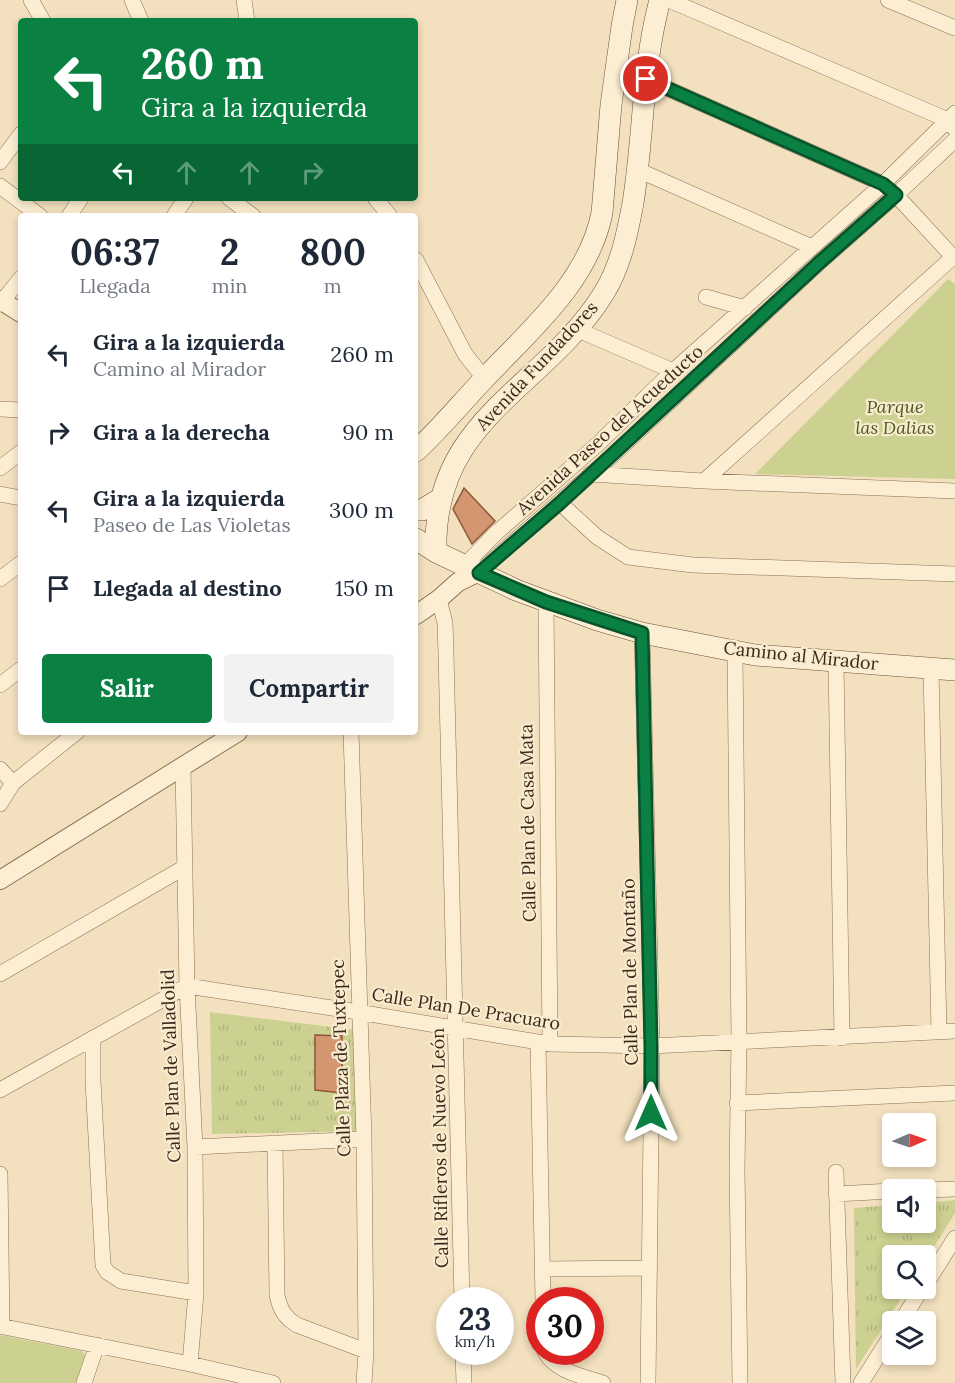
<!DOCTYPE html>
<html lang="es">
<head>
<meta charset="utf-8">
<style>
  body { margin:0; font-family:Lora,serif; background:#f2f2f3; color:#1f2937; height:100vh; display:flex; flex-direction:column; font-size:22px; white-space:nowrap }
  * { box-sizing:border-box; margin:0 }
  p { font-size:20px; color:#747a83 }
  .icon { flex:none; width:33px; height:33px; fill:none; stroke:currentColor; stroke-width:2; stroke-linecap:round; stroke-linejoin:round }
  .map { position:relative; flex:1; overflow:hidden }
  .side { position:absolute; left:18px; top:213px; width:400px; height:522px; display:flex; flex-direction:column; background:#fff; border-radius:6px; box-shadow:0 3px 9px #0003 }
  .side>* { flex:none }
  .guide { position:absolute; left:18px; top:18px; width:400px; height:183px; border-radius:6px; box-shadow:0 3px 9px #0003; background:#0b8043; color:#fff; overflow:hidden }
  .needle { width:39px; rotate:88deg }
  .buttons { position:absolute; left:882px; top:1113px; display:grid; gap:12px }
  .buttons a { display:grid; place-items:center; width:54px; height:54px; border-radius:6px; background:#fff; box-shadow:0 3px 9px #0003; font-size:30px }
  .speed { position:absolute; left:436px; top:1287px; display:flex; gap:12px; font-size:30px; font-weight:700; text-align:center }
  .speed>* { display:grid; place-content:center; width:78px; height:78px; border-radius:50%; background:#fff; box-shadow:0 3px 9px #0003; line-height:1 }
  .speed small { font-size:15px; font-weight:400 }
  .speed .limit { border:9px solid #d22; background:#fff; color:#111 }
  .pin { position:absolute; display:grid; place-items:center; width:51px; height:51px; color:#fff; margin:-26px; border:3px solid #fff; border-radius:50%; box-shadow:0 2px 6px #0007 }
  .me { position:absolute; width:66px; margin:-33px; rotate:0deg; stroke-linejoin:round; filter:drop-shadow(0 0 4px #0008) }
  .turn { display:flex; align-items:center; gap:21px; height:126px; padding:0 24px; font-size:27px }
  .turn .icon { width:78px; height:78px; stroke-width:2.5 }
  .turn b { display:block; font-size:42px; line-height:51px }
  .lanes { display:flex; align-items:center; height:57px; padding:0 24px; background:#0003; justify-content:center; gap:30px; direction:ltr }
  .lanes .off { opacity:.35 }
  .eta { display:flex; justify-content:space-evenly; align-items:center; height:102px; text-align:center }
  .eta b { font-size:36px; font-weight:700; line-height:42px }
  .button { display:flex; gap:12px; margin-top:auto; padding:12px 24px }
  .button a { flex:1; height:69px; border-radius:6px; background:#0b8043; color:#fff; font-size:24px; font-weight:700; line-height:69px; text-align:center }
  .button a+a { background:#f2f2f3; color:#1f2937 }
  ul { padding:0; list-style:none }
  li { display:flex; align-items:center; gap:18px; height:78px; padding:0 24px }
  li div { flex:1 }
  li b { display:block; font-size:22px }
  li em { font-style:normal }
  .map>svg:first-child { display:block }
  .grass { fill:url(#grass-tufts) }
  .green { fill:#ccd191 }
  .building { fill:#d49670; stroke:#8d5739; stroke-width:1.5 }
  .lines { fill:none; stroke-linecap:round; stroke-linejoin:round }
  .minor-casing { stroke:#8c7055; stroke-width:16 }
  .tertiary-casing { stroke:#8c7055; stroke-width:20 }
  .secondary-casing { stroke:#6d5138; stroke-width:22 }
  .minor { stroke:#fceed2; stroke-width:15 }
  .tertiary { stroke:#fceed2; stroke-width:18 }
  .secondary { stroke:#fceed2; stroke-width:21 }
  .route-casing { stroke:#07532c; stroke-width:15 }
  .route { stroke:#0b8043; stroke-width:10 }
  .labels { text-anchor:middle; stroke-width:4.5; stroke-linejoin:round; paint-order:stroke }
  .street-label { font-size:18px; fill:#3a291b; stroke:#f8ebce }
  .park-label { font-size:18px; font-style:italic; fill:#4c5820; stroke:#f8ebce }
</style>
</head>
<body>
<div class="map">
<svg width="955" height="1383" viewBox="0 0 955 1383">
  <defs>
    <pattern id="grass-tufts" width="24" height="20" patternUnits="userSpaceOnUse" patternTransform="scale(1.5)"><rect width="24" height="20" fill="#ccd191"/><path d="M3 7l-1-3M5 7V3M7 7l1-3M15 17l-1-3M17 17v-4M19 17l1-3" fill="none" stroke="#b0b37c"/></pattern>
  </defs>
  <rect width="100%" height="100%" fill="#f2e0be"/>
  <path class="grass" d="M210,1012l146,18 2,101 -146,3z
    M955,1200v13l-29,47v-4h-34v32l15,1 -51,80 -2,-161 38,-3v17h34v-19z"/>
  <path class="green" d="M948,279l7,5v195l-200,-5z
    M0,1335l81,16 7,6 -5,26h-83z"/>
  <path class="building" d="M464,488l31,33 -23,23 -19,-35z
    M315,1035l27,1v57l-27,-3z"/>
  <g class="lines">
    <g class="minor-casing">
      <path id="minor" d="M31,0l12,21
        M132,0l9,21
        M244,0l3,21
        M669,0l279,120 7,9
        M888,0l67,28
        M646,79l237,105 13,11 59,64
        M0,162l21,-28
        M638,170l174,77
        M0,186l40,30
        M229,198l24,18
        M375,198l15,18
        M69,216l12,-18
        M174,216l12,-18
        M416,260l49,94 19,24
        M706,297l39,11
        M0,304l21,-26
        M576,329l97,42
        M0,409l21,1
        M0,468l21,-16
        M590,474l114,7 251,10
        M704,481l248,-223
        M0,494l21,4
        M560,503l37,34 31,20 65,8 262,9
        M466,564l29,-30 104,-91 74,-72 210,-187 72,-71
        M479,572l133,-116 208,-194 76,-67 59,-55
        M0,579l21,-16
        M439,599l6,24 1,31 16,646
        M546,602l4,442
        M642,633l10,413 -4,337
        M735,653l4,388 -2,128 3,214
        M836,662l6,376
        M931,669l8,363
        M0,685l21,-16
        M351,732l13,407 2,212 -2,32
        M183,768l4,218 8,161 1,146 -6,71
        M0,769l13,14 -13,21
        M13,783l64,-51
        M0,974l185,-107
        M93,1038v43l10,184 4,7 14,9 75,12
        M538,1043l5,257
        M0,1090l187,-104 171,26 192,32 102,2 303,-15
        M737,1103l218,-10
        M275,1143l2,152c3,14 7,22 20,30l69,26
        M195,1147l169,-8
        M836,1172l7,211
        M0,1174l2,152
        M926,1190l29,-1
        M836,1194l56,-3
        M543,1269l107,-1
        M926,1284l29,-46
        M901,1322l21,-34
        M0,1326l190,38 83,19
        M463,1352l1,31
        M545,1352c11,20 38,24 58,31
        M84,1383l13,-38
        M861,1383l31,-49"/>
    </g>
    <g class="tertiary-casing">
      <path id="tertiary" d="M0,300l21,13
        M416,615l23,-16 19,-17 21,-10
        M0,880l238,-148"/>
    </g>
    <g class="secondary-casing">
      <path id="secondary" d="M416,451c24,-22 46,-49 69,-73 46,-49 103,-96 117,-165l9,-108 11,-79 5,-26
        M416,510h6l18,-11
        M416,539l20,13 80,38 81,30 45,13 113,22 200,15
        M436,552c-4,-135 108,-162 168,-259 17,-28 23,-58 29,-90 11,-67 9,-137 27,-203"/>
    </g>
    <use href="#minor" class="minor"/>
    <use href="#tertiary" class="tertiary"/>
    <use href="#secondary" class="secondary"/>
  </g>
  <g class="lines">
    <g class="route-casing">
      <path id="route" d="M646,79l237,105 13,11 -76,67 -260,241 -81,70 67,29 96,31 9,413v67"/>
    </g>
    <use href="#route" class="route"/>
  </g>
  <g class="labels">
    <g class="street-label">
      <text transform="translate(537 366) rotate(-47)" y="6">Avenida Fundadores</text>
      <text transform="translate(610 430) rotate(-42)" y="6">Avenida Paseo del Acueducto</text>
      <text transform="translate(801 656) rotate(6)" y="6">Camino al Mirador</text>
      <text transform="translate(528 823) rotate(-91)" y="6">Calle Plan de Casa Mata</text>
      <text transform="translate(630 972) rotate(-91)" y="6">Calle Plan de Montaño</text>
      <text transform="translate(466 1009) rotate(9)" y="6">Calle Plan De Pracuaro</text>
      <text transform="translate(341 1058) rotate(-92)" y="6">Calle Plaza de Tuxtepec</text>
      <text transform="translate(171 1066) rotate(-92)" y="6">Calle Plan de Valladolid</text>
      <text transform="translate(440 1148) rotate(-91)" y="6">Calle Rifleros de Nuevo León</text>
    </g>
    <g class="park-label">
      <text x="895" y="413">Parque<tspan x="895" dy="21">las Dalias</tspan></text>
    </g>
  </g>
</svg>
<div class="buttons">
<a><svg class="needle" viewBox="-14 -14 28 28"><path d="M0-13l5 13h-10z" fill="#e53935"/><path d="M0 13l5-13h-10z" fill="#747a83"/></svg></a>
<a><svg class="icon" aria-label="sound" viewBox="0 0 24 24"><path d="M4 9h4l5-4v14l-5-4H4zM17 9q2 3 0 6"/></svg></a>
<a><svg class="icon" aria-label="search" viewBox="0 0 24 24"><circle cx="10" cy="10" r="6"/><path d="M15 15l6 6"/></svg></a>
<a><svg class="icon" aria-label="layers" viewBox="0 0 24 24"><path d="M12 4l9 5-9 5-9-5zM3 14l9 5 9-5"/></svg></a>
</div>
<div class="speed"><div>23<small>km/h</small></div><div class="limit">30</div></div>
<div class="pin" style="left:646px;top:79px;background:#d93025"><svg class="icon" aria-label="arrive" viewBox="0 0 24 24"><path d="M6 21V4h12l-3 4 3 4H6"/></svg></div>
<svg class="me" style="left:651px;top:1113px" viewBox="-20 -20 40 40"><path d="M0-17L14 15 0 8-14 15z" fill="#0b8043" stroke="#fff" stroke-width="4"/></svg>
<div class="guide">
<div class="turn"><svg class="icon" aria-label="left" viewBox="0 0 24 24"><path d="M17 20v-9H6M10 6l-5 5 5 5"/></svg><div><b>260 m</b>Gira a la izquierda</div></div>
<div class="lanes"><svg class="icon" aria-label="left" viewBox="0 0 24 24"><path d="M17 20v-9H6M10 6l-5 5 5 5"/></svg><svg class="icon off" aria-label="ahead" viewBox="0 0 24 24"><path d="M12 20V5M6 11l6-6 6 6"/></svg><svg class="icon off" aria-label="ahead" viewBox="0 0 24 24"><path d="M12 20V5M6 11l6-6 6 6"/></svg><svg class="icon off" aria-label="right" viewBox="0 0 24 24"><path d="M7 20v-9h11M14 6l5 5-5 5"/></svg></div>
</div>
<section class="side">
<div class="eta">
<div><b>06:37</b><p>Llegada</p></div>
<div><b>2</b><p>min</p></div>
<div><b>800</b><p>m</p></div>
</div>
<ul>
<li><svg class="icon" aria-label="left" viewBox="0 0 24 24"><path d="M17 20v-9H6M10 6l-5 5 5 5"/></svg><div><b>Gira a la izquierda</b><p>Camino al Mirador</p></div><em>260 m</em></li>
<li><svg class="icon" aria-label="right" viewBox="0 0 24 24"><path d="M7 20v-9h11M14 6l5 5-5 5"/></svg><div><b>Gira a la derecha</b></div><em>90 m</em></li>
<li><svg class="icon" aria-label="left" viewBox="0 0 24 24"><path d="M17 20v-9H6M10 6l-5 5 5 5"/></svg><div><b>Gira a la izquierda</b><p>Paseo de Las Violetas</p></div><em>300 m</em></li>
<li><svg class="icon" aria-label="arrive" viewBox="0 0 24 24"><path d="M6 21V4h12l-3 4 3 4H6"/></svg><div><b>Llegada al destino</b></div><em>150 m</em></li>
</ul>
<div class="button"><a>Salir</a><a>Compartir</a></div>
</section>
</div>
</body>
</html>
